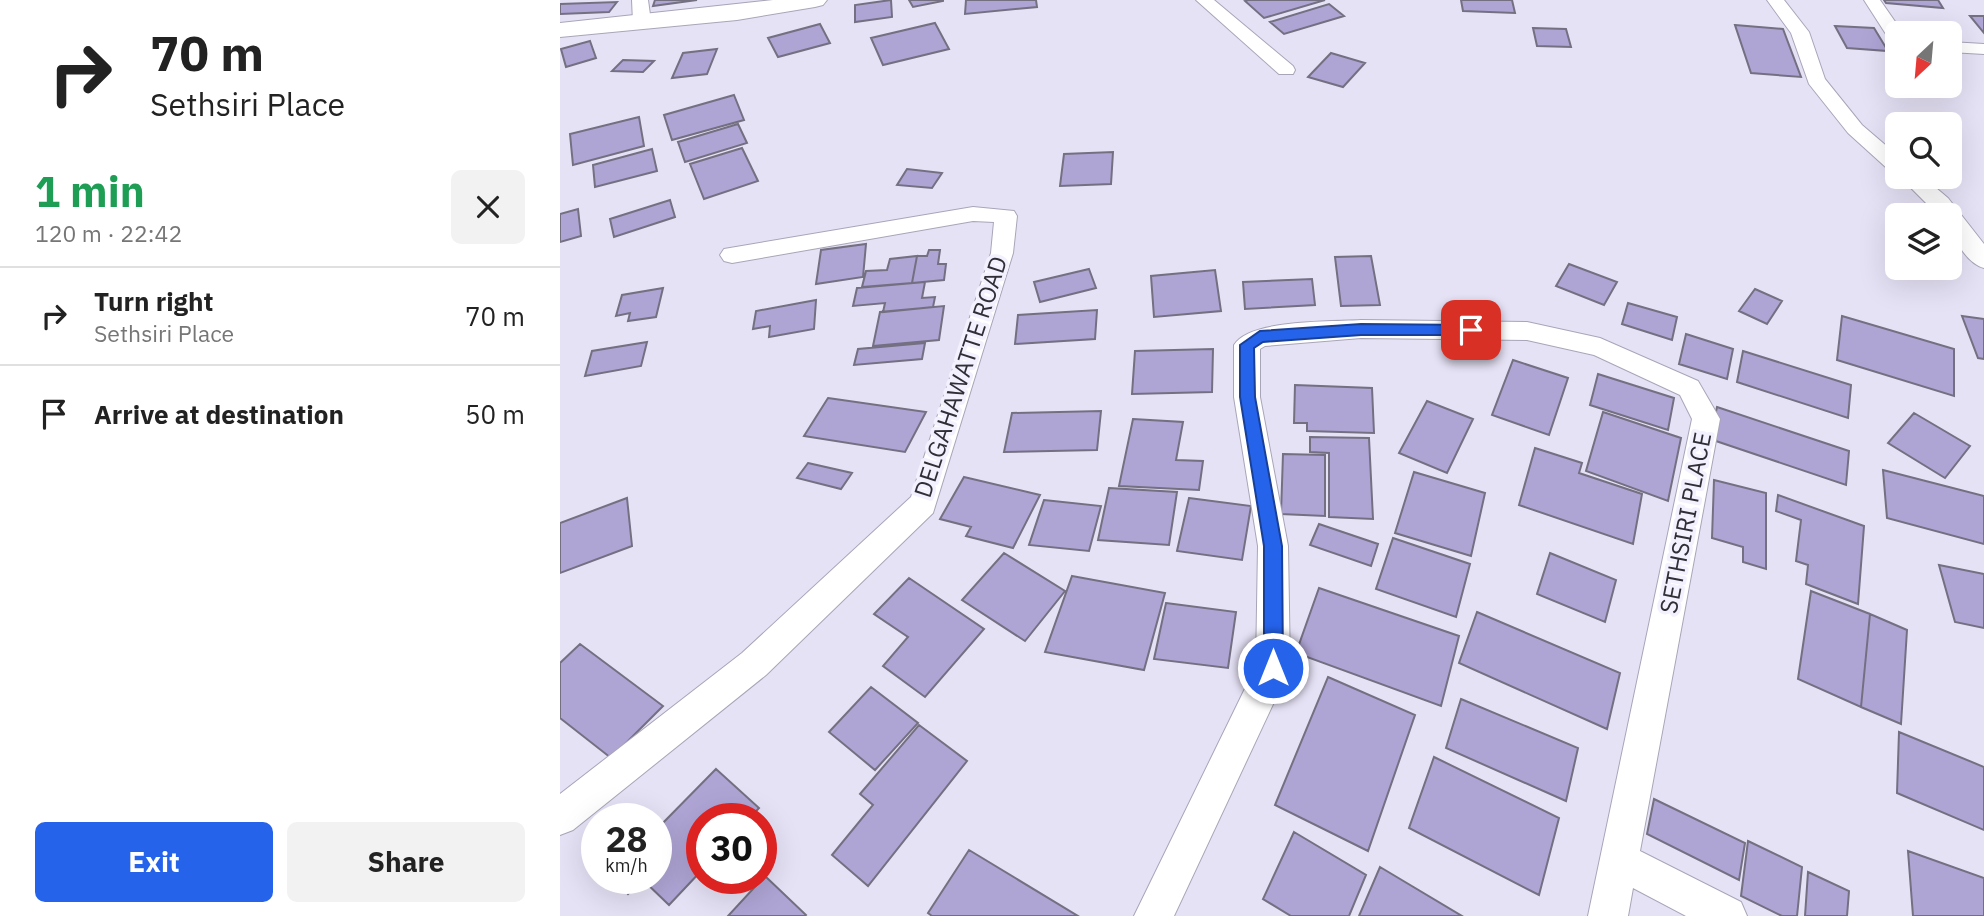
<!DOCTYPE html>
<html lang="en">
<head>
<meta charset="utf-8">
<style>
  body { margin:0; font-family:"IBM Plex Sans",sans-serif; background:#f2f2f2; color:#222; height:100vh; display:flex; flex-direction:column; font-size:26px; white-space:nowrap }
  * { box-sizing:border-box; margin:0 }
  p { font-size:23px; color:#767676 }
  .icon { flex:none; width:38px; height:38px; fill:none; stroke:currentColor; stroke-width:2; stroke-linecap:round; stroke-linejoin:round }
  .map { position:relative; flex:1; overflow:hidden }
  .details { display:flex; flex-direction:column; background:#fff; width:560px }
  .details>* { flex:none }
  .guide { background:#fff; color:#222; overflow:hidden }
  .needle { width:46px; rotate:206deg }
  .fabs { position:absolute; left:1325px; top:21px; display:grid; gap:14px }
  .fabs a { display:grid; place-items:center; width:77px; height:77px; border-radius:10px; background:#fff; box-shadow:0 7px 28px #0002; font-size:35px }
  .speed { position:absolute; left:21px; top:803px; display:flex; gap:14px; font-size:35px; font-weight:700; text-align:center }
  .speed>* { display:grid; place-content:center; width:91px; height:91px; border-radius:50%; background:#fff; box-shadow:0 7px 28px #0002; line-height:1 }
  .speed small { font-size:18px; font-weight:400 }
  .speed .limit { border:10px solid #d22; background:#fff; color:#111 }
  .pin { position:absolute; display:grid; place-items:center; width:60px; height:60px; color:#fff; margin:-30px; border-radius:14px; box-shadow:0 4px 10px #0006 }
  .me { position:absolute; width:77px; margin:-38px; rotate:0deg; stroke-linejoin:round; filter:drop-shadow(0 0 5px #0008) }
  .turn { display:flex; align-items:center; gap:24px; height:147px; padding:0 35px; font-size:32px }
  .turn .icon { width:91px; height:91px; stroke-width:2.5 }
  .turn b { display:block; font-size:49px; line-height:60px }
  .round { display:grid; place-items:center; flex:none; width:74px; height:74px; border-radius:10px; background:#f2f2f2 }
  .head { display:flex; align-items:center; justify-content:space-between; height:119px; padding:0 35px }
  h1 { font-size:42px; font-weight:700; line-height:52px; color:#1e9e55 }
  .button { display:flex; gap:14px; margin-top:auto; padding:14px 35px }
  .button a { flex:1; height:80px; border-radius:10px; background:#2563eb; color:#fff; font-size:28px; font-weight:700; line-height:80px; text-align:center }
  .button a+a { background:#f2f2f2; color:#222 }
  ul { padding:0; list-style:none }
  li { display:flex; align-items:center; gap:21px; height:98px; padding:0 35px; border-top:2px solid #e0e0e0 }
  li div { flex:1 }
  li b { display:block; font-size:26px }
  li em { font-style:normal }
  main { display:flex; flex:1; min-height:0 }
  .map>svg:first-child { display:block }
  .building { fill:#afa5d5; stroke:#747082; stroke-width:2 }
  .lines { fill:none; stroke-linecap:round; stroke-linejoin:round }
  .street-casing { stroke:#a9a5b8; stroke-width:2 }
  .secondary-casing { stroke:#a9a5b8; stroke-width:2 }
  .street { fill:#fff; fill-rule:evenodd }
  .secondary { fill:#fff; fill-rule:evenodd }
  .route { fill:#2563eb; stroke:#184099; stroke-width:2 }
  .labels { text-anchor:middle; stroke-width:7; stroke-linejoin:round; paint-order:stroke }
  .street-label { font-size:24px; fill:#302e36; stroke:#f3f1fd }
</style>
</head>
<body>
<main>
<section class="details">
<div class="guide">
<div class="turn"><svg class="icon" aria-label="right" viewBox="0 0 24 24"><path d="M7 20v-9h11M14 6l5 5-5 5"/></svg><div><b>70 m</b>Sethsiri Place</div></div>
</div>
<div class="head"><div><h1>1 min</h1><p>120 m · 22:42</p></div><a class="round"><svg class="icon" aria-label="close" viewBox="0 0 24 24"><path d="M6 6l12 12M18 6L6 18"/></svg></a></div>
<ul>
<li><svg class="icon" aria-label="right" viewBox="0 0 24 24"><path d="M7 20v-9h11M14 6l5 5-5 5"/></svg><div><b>Turn right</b><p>Sethsiri Place</p></div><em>70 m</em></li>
<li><svg class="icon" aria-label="arrive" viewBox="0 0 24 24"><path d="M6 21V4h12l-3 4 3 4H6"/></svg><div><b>Arrive at destination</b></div><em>50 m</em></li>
</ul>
<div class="button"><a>Exit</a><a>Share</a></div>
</section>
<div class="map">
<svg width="1424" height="916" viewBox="0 0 1424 916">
  <rect width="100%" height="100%" fill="#e6e2f6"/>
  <path class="building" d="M95,0h42l-44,6z
    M331,0l1,17 -37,5v-17z
    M349,0h34v1l-30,6z
    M406,0h70l1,7 -72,7z
    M765,0l-61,18 -19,-17 3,-1z
    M901,0h51l3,13 -52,-2z
    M1324,0h54l5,8 -57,-5z
    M57,2l-8,10 -49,2v-10z
    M769,4l15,12 -60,18 -14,-12z
    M1410,16h14v17z
    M375,23l14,26 -66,16 -12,-27z
    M260,24l10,19 -52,14 -10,-19z
    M1175,25l48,4 18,48 -50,-4z
    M1275,26l39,2 14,23 -41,-3z
    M973,28l33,1 5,18 -34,-1z
    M30,41l6,17 -30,9 -5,-18z
    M157,49l-10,25 -35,4 11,-25z
    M771,53l34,10 -22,24 -35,-10z
    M63,60l31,1 -11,11 -31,-1z
    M174,95l10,25 -72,20 -8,-25z
    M79,117l5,29 -71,19 -3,-31z
    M178,124l9,19 -62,19 -7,-20z
    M182,148l16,33 -54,18 -14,-35z
    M92,149l5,22 -62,16 -2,-22z
    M553,152l-2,32 -51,2 4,-32z
    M347,169l35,4 -10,15 -35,-3z
    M110,200l5,17 -61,20 -4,-18z
    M18,209l3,27 -21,6v-28z
    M306,244l-3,33 -47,7 5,-34z
    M369,250h11l-2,14h8l-2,16 -32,3 5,-27h10z
    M357,256l-5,27 -50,4 4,-16 21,-1 3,-11z
    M811,256l9,49 -39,1 -6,-49z
    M1009,264l48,18 -13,23 -48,-19z
    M529,269l7,19 -56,14 -6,-20z
    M655,270l6,41 -67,6 -3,-41z
    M752,279l3,26 -70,4 -2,-27z
    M365,282l-3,16 13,-1 -2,10 -50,5 2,-9 -32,3 4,-18z
    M103,288l-7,29 -28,4 2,-8 -14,3 6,-21z
    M1195,289l27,12 -15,23 -28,-13z
    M256,300l-2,29 -45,8 1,-11 -17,3 3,-18z
    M1068,303l49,14 -5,23 -50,-16z
    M384,306l-5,34 -66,6 7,-34z
    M537,310l-2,29 -80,5 3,-29z
    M1282,316l112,33v47l-117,-36z
    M1402,316l22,3v40l-6,-1z
    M1126,334l47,15 -6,30 -48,-15z
    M87,342l-6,24 -56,10 7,-25z
    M365,343l-3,16 -68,6 4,-16z
    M653,349l-1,43 -80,2 3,-43z
    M1183,351l108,34 -3,33 -111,-36z
    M953,360l55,18 -19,57 -57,-20z
    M1038,374l76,24 -6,32 -78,-25z
    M735,385l77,3 2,45 -67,-2v-8h-13z
    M268,398l98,14 -21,40 -101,-16z
    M867,401l46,18 -26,54 -48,-20z
    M1157,407l132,44 -3,34 -136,-46z
    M541,411l-4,39 -93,2 8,-39z
    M1043,412l78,26 -13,63 -82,-30z
    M1354,413l56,33 -25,32 -57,-35z
    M573,419l50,3 -7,38 27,1 -4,29 -80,-4z
    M750,437l59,1 4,81 -44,-2v-64l-19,-1z
    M975,448l47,15 -3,10 63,21 -9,50 -114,-39z
    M723,454l42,1v61l-44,-2z
    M248,463l44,10 -11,16 -44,-11z
    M1323,470l101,26v48l-97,-26z
    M854,472l71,21 -14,63 -76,-23z
    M404,477l76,18 -27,53 -47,-12 5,-9 -31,-8z
    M1154,480l52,13v76l-23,-7v-15l-31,-9z
    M549,488l68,4 -8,53 -71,-5z
    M1218,495l86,31 -6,78 -52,-20 2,-19 -12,-4 5,-41 -25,-9z
    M67,498l5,48 -72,27v-50z
    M629,498l62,8 -9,54 -65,-9z
    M484,500l57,6 -12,45 -60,-6z
    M759,524l59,20 -7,22 -61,-21z
    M833,538l77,26 -14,53 -80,-28z
    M444,553l61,38 -40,50 -63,-41z
    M990,553l66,27 -11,42 -68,-28z
    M1379,565l45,9v54l-29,-6z
    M512,576l93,17 -21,77 -99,-18z
    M349,578l75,51 -59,68 -42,-31 25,-29 -34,-23z
    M759,588l140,48 -18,70 -145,-53z
    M1251,591l59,23 -9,93 -63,-28z
    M606,603l70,9 -8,56 -74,-9z
    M917,612l143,61 -13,56 -148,-66z
    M1310,614l37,16 -6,94 -40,-17z
    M20,644l83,62 -52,52 -51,-40v-55z
    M768,677l87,38 -47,136 -93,-46z
    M311,687l47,36 -43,47 -46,-38z
    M901,699l117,49 -12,53 -120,-53z
    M359,725l48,36 -99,125 -36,-31 41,-50 -13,-11z
    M1339,732l85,35v63l-87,-37z
    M874,757l125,61 -20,77 -130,-67z
    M156,769l43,39 -10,11h-47v51l-33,35 -27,-26 -14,15 -15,-16h43v-48z
    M1094,799l91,44 -6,37 -92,-46z
    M734,832l72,43 -17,41h-58l-28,-17z
    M1188,841l54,26 -5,49h-15l-41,-20z
    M409,850l109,66h-146l-4,-3z
    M1348,851l76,27v38h-71z
    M820,867l82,49h-103z
    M1248,872l41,19 -2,25h-42z
    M205,876l41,39 -1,1h-77z"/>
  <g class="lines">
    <g class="street-casing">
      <path id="street" d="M72,0h16l3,22 -3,4 -6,1 -9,-5z
        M636,0h18l79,66 2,4 -2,4h-14z
        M1207,0h17l25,32 16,47 37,46 35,30v17l-7,-1 -42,-38 -39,-49 -18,-51z
        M1304,0h16l23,33h-6v10l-6,-1z
        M1390,42l34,2v10l-34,-2z
        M1340,177h23l25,21 36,46v24c-19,-5 -34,-34 -34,-53h-12z
        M413,207l41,4 3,5 -4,37 -80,260 -167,162 -193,155 -13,5v-41l182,-141 169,-156 80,-244 3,-31 -21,-1 -241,42 -8,-2 -4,-6 4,-6z
        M801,320l166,2 73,16 98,43 22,38 -80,432 101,51 6,14h-61l-53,-28 -5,28h-40l104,-497 -12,-24 -86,-40 -67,-15 -166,-2 -96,8 -5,3v48l28,149 2,122 -116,248h-40l122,-250 2,-120 -24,-149v-52c15,-26 98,-23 127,-25z"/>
    </g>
    <g class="secondary-casing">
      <path id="secondary" d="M213,0h54l-4,5 -8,2 -78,13 -177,17v-14z"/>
    </g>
    <use href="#street" class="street"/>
    <use href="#secondary" class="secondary"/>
  </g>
  <path class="route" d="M801,324l110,1 7,5 -7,5h-110l-98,7 -9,6 1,49 27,149 1,122 -3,7 -7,3 -7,-3 -2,-7v-122l-24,-149v-52l20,-14z"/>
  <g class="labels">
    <g class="street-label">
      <text transform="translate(401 377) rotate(-72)" y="8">DELGAHAWATTE ROAD</text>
      <text transform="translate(1126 523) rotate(-79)" y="8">SETHSIRI PLACE</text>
    </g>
  </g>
</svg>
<div class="fabs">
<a><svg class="needle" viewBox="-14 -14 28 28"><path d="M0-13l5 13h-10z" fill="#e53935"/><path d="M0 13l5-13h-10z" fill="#767676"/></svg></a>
<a><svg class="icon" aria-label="search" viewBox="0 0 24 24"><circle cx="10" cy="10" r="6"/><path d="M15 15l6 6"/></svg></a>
<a><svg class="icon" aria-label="layers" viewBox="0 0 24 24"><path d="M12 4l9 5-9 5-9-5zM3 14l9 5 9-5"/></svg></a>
</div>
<div class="speed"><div>28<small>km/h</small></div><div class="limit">30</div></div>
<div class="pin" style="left:911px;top:330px;background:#d93025"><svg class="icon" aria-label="arrive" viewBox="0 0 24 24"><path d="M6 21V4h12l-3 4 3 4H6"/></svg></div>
<svg class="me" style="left:713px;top:668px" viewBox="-20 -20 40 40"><circle r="17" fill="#2563eb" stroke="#fff" stroke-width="3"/><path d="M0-11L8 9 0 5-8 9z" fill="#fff"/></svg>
</div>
</main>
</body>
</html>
